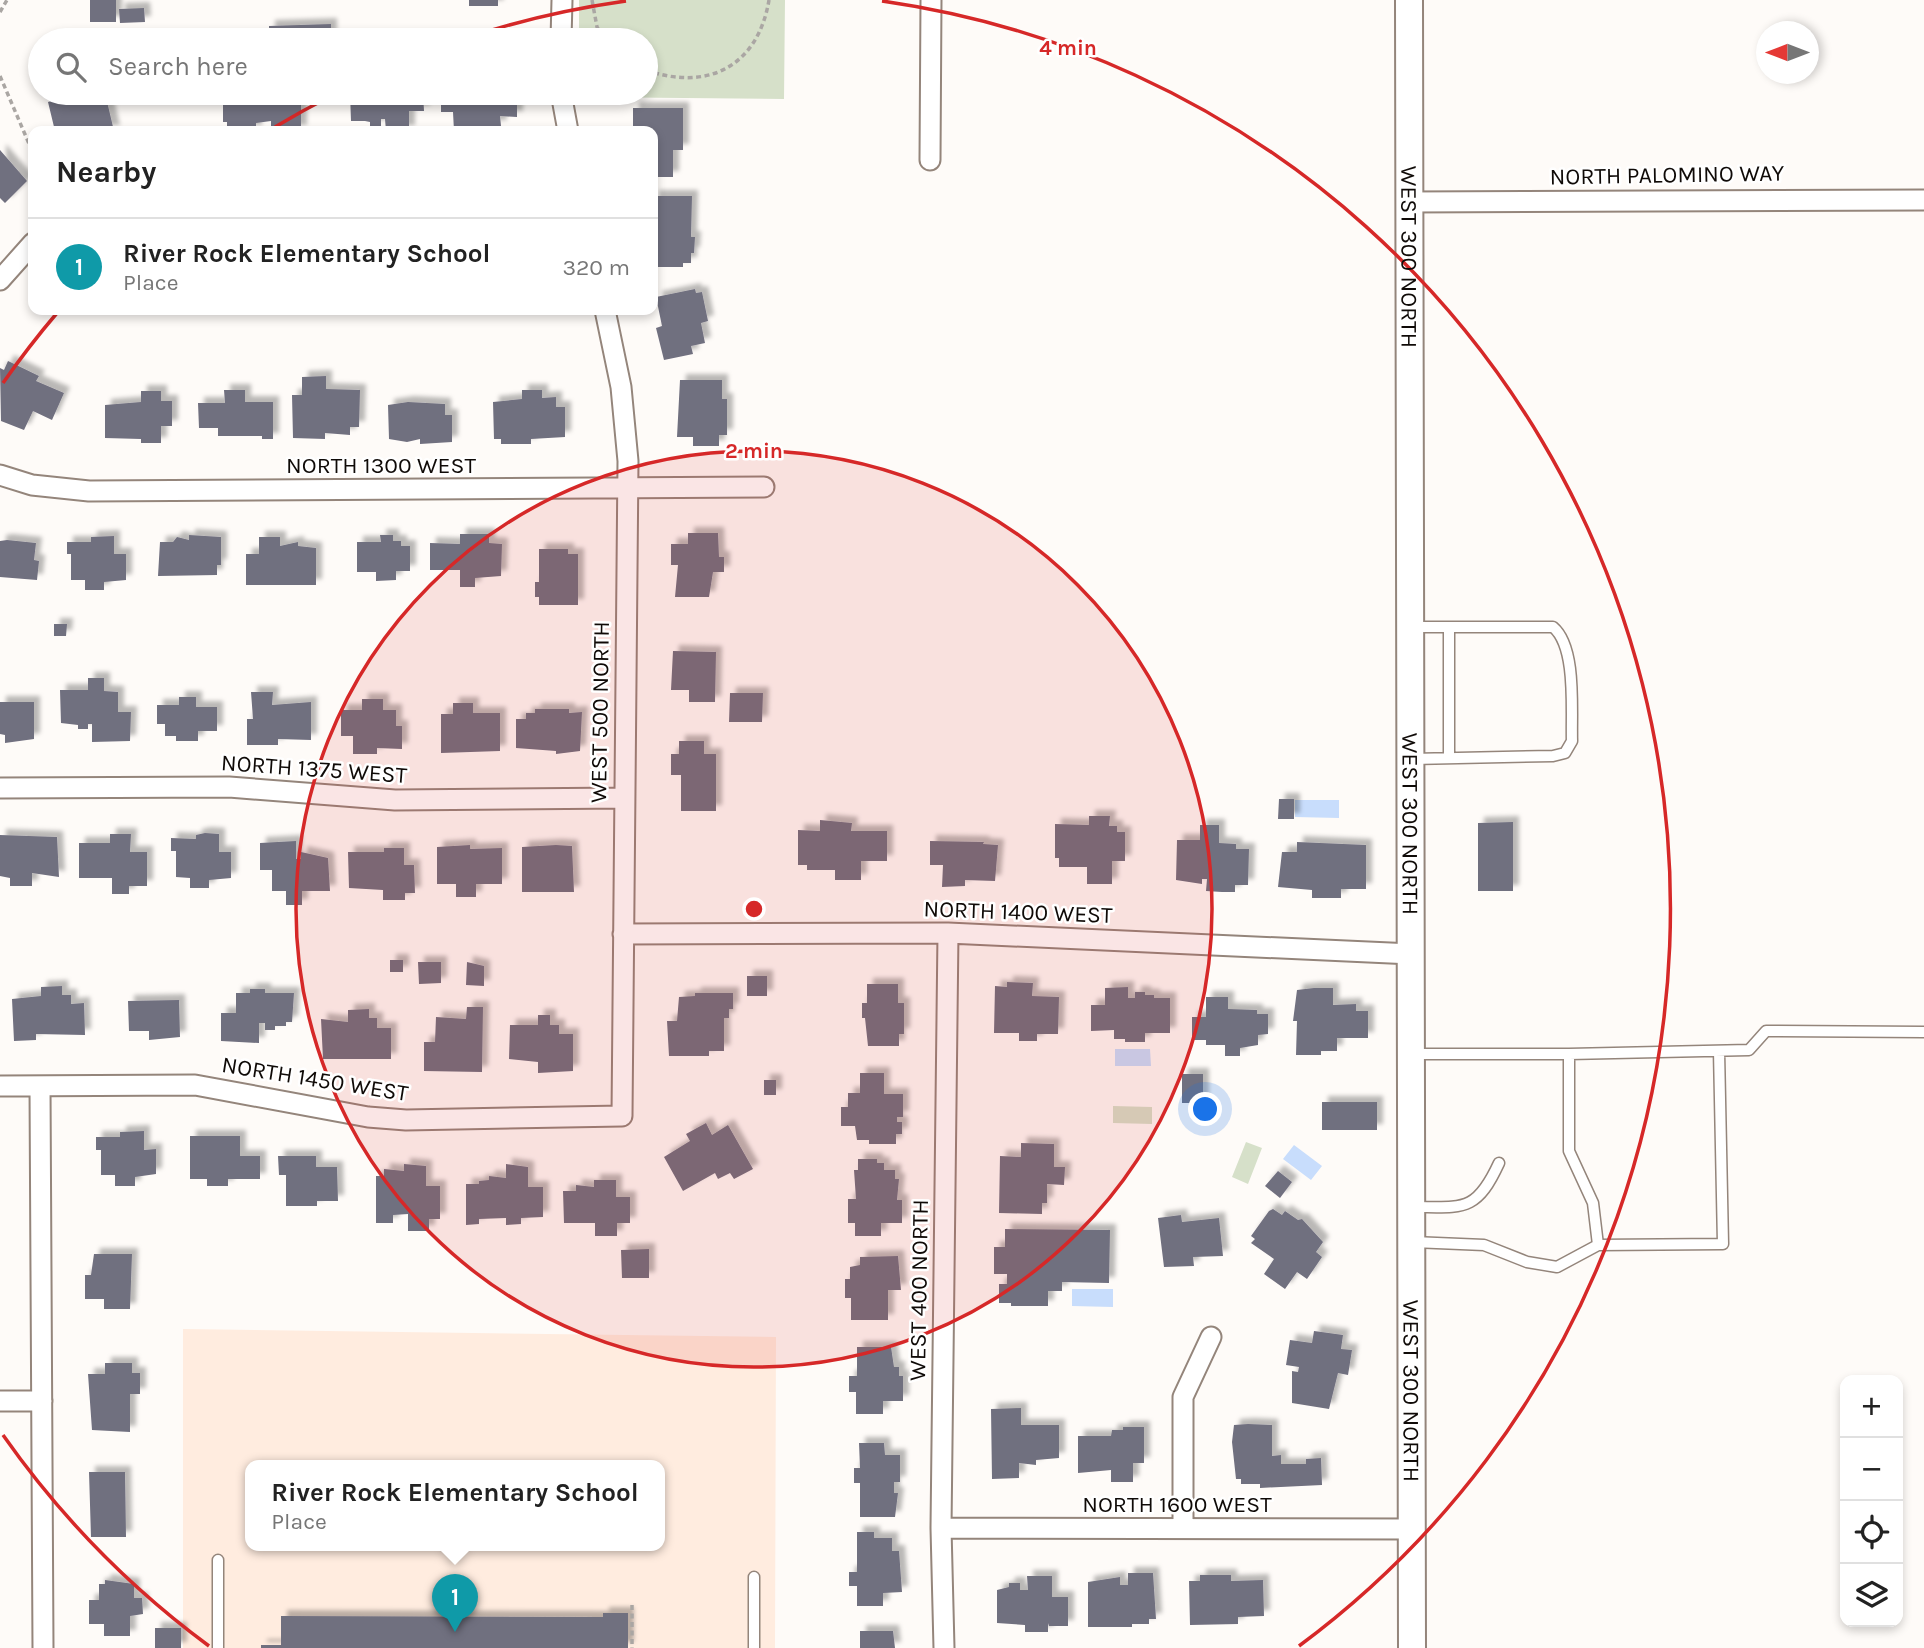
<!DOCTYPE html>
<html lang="en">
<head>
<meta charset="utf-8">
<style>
  body { margin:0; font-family:Karla,sans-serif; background:#f6f6f6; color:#222 }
  .controls { position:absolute; right:21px; bottom:21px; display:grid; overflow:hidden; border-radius:14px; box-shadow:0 4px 10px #0003 }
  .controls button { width:63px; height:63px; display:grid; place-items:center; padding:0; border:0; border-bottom:2px solid #e0e0e0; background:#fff; color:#222; font:35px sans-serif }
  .compass { position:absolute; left:1756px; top:21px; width:63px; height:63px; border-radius:50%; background:#fff; box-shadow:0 4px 10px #0003; rotate:270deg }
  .you { position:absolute; left:1206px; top:1110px; width:24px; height:24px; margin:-18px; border:5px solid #fff; border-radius:50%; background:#1a73e8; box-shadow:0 0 0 10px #1a73e833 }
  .badge { display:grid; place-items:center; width:46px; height:46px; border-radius:50%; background:#d93025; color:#fff; font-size:23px; font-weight:700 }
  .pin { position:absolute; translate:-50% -58px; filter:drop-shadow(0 2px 4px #0008) }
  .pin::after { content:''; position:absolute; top:37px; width:24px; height:21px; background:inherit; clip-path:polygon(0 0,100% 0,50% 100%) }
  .popup { position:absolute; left:245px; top:1460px; width:420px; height:91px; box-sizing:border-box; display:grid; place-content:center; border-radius:14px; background:#fff; filter:drop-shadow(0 2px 5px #0005); font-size:23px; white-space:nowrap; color:#767676 }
  .popup b { font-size:26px; color:#222 }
  .popup::after { content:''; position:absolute; left:50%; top:100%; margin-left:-14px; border:14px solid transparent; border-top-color:#fff }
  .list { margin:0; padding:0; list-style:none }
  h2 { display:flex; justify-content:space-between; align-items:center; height:91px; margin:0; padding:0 28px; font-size:30px }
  h2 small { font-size:23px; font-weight:400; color:#767676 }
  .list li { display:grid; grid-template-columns:46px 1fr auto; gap:21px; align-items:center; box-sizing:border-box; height:98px; padding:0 28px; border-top:2px solid #e0e0e0 }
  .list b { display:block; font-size:26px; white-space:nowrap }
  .list p { margin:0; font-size:23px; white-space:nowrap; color:#767676 }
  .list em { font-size:23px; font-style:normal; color:#767676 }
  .icon { flex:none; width:38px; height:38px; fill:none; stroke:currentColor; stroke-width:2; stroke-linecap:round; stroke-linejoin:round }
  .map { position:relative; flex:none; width:1924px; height:1648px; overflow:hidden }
  .search { position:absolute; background:#fff; box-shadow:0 4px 10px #0003; left:28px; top:28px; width:630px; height:77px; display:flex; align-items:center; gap:18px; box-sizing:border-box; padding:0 24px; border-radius:38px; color:#767676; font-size:26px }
  .panel { position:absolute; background:#fff; box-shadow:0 4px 10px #0003; left:28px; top:126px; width:630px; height:189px; border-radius:14px }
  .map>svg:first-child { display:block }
  .built { fill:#ffecdf; fill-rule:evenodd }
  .green { fill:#d6e0c9 }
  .water { fill:#c8ddfc }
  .building { fill:#706f7f; filter:url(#shadow) }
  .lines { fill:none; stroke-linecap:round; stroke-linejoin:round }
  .lane-casing { stroke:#94857b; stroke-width:13 }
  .street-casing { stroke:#94857b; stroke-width:23 }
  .secondary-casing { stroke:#94857b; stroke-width:30 }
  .path { stroke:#aaa6a3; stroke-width:3.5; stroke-dasharray:5 3.5; stroke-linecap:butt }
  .lane { stroke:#fff; stroke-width:10 }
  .street { stroke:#fff; stroke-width:19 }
  .secondary { stroke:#fff; stroke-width:26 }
  .ring { fill:none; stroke:#d62828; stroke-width:3.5 }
  .labels { text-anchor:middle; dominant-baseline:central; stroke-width:5; stroke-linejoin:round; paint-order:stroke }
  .street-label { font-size:23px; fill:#0f0a07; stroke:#fff }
  .centre { fill:#d62828; stroke:#fff; stroke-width:3.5 }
  .ring-label { font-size:21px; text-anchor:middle; font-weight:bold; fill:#d62828; stroke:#fff; stroke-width:5; stroke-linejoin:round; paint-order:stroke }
</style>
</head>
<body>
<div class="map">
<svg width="1924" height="1648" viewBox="0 0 1924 1648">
  <defs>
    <filter id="shadow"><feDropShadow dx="6" dy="-6" stdDeviation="2" flood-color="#0004"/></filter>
  </defs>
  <rect width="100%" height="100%" fill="#fefbf8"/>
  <path class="built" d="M183,1329L776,1337L775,1648H183ZM250,1466H660V1546H250Z"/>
  <path class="green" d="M579,0H785L784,99L579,97V93H646V40H579Z
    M1113,1106L1152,1107V1124L1113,1123Z
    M1246,1142L1262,1148L1248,1184L1232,1177Z"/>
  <path class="water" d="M262,35V40H222V36Z
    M1295,800H1339V818L1295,817Z
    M1115,1049H1150L1151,1066H1115Z
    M1294,1145L1322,1166L1311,1180L1283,1159Z
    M1072,1289H1113V1307L1072,1306Z"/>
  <path class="building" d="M90,0H116V22H90Z
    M469,0H498V6H469Z
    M144,8L145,22L120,23L119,9Z
    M331,24V40H269V26Z
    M58,93H105L114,131H55L48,102L59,99Z
    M223,93H308V99H301V131L277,130V127H271V121L256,123V131L227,130V122H223Z
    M350,93H423L424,111H409V131H386L385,119H381V126H370V122L365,121H351Z
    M441,93H517V117L500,116L501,126H480V131H454L453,112H441Z
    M633,108H683V150H673V177H653V131H633Z
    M0,150L27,181L5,203L0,198Z
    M653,196H692L691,237H695L694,253H691V263H683V267H657V256H653Z
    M695,289L696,293L702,292L708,321L701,323L705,343L691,346L693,354L664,360L656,328L662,326L656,297Z
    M506,310H533V314H506Z
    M8,361L39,376L36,381L64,393L52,420L33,411L24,430L1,421L0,368L4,370Z
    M326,376V389L360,390L359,427H350V435L325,433V439L293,438L292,395H302V377Z
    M680,380H722V399H727V435H719V446H693V437H677Z
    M224,390H245V402H273V439H262V436H218V428H199L198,403H225Z
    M522,390H542V398L556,397V407H565V437L531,439V444H501V439H494L493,402L522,399Z
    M141,391H161V401H172V426H161V443H141V439L105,438V405L141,402Z
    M408,402L445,404V415H452V442L420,444V439L407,442L389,439L388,405Z
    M688,533H718L719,557H724V572H713L709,597H675L678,565H671V544H688Z
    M460,534H489V543L502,544L501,576L475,578V587H460V570H430V543L460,544Z
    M189,535L221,537V565H217V575L158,576L160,542H173L177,537L189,540Z
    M380,535H393V541H401V546H410V571H396V580L376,581V572H357V542H381Z
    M114,536V554H126V580L104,582V590H85V580H71V554H67V542H91V537Z
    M259,537H280V546L298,542V546L316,548V585H246V554H259Z
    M7,540L36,543L34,560L39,561L37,580L0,577V541Z
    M539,549H568V554H578V605H539V597H535V582H539Z
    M54,624H67L66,636H54Z
    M673,651L716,652L715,702H689V690H671Z
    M88,678H104V691L118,692V712H131L130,741L92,742V724H88V729H78V725L61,723L60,690H88Z
    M251,692H273L272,705L311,702V740L278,739V745H247V719H253Z
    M730,693H763L762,722H729Z
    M179,697H196V707H217V731H198V741H176V736H165V724H157V705H179Z
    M362,699H383V710H396V726H402V749L377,748V754H353V736H341V710H362Z
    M0,702H34V739L5,743V735L0,734Z
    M453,703H473V713H500V751L441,753V714H453Z
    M535,709H569V713L582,712L580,751L556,754V751L516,748V719H526V713H535Z
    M679,741H704V754H716V811H681V775H671V754H679Z
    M1279,799H1294V819H1278Z
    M1089,816H1110L1109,826H1117V832H1125V861H1112V884H1087V867H1059V858H1055V824L1089,825Z
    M820,820L852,823L851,831H887V861H861V880H835V870H807V865H798V830L820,831Z
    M1513,822V891H1478V823Z
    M1200,825H1219V843L1236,844V849H1249L1248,885H1235V892H1222L1206,891L1207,879H1202V884L1176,880L1177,840H1200Z
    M205,833L219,834V852H231V878L209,880V888H190V878L176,877V851H171V838L196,839V835Z
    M110,834H131L130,852H147V886H129V894H112V878H79V843H110Z
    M0,835L57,837L59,877L32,873V886H10V878L0,876Z
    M296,841V859H301V852L328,858L330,891H302V905H286V891H272V870H260V843Z
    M930,841L984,842L983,844L998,845L995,881L965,880V886L942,887L943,865H930Z
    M1297,842L1366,845V889H1341V898H1312V890L1278,887L1282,852H1297Z
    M470,845V849L502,848V884H476V897H456V884H437V847Z
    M556,845L572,846L574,892H522V847Z
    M384,848H404V865H414L415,893H405V900H383V890L349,888L348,852H384Z
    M390,960H403V972H390Z
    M418,962H441V983L419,984Z
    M467,962L484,966V986L466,985Z
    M747,976H767V996H747Z
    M1007,982L1033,983L1032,996L1059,997L1058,1034H1037V1041H1019V1033H994L995,986L1007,987Z
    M867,984H898V1003H904V1034H899V1046H868L865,1018H862V1003H867Z
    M62,986V995H71V1004L84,1003L85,1035L36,1034V1040L14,1041L12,999L41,996V987Z
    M1128,987V998H1135V992H1145V995H1154V998H1170V1033H1145V1042H1125V1039H1114V1030L1091,1031V1005H1105V988Z
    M1314,988H1333V1005L1356,1004V1011H1368V1038H1337V1051H1321V1055H1296L1297,1021H1293L1297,990Z
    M250,989H265V993H294L292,1022H286V1026H275V1030H265V1023H259V1043L221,1041V1013H236V993H250Z
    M695,993H733V1009H729V1018H724V1051H709V1056H669L667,1021H677L679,997L695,996Z
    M1206,997H1228V1009L1257,1010V1014H1268V1034L1258,1035V1045L1240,1048V1056H1225V1045H1206V1040H1192V1017H1206Z
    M179,1000L180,1037L149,1040V1031H129L128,1001Z
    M467,1007H483L482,1072L424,1071V1042H435L436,1017L466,1019Z
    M369,1009V1018H377V1028H391V1059H323L321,1019L348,1022V1010Z
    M538,1015H550V1025H559V1034H573V1071L538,1073V1062L509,1059L510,1025H538Z
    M860,1073H884V1094H903V1117H897V1122H902V1134H896V1144H869V1140H857L855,1126H841V1107H848V1093H860Z
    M1182,1074H1203V1103H1182Z
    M764,1080H776V1095H764Z
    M1322,1102H1377V1130H1322Z
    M706,1123L712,1135L728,1125L753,1169L734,1179L730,1173L718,1179L715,1173L683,1191L664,1157L690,1141L686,1134Z
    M144,1131V1150L156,1149V1174L135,1177V1186H115V1175H101V1150H96V1137H120V1132Z
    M190,1136H240V1156H260V1179H228V1186H207V1179H190Z
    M1021,1143L1054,1144V1167H1065L1064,1185L1047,1184V1203H1042V1214L999,1213L1000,1156L1021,1157Z
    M278,1156H316V1167H337L338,1201H317V1206H286V1175H279Z
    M858,1159H877V1163H884V1170H895V1179H899L897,1200H902V1223H881V1236H855V1223H848V1199H856L854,1170H858Z
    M404,1164L426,1166V1186H440V1219H429V1231H408V1214L393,1215V1223H376V1176H384V1169L404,1171Z
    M506,1164L528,1167V1187H543V1217L521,1218V1224L506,1225V1218L479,1219V1224L466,1225V1184H479V1181L489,1180V1176L506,1178Z
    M1278,1171L1292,1182L1280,1198L1265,1186Z
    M594,1180H616V1197H630V1223H617V1236H595V1223H564L563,1191H576V1185L594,1187Z
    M1273,1209L1282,1215L1285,1211L1298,1220L1302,1219L1323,1242L1316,1252L1322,1257L1307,1279L1297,1272L1285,1289L1264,1274L1274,1259L1251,1243L1255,1239L1251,1236L1269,1211Z
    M1181,1215L1182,1222L1219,1218L1223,1256L1193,1257L1194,1266L1164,1267L1158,1218Z
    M1005,1229L1110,1230L1109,1283L1062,1282V1291H1048V1306H1011V1303H999V1284H1007V1274H994V1247H1005Z
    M649,1249V1278H622L621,1250Z
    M94,1254H132L130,1309H104V1299H85V1275H91Z
    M898,1256L901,1290H888V1320H851V1298H845V1279H850V1267L860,1265V1257Z
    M1314,1331L1343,1335L1341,1349L1352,1350L1348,1375L1338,1373L1329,1409L1292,1403V1371L1298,1372L1299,1367L1286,1365L1290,1340L1312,1343Z
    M857,1347H891L894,1367H899V1376H903V1401H883V1414H856V1392H849V1376H857Z
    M105,1363H132V1373H140V1394H130V1432L92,1430L88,1374H105Z
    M1021,1408V1425H1059V1458L1036,1460V1465L1019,1463V1478L992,1479L991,1409Z
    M1248,1424L1272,1425V1456L1281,1455V1464H1306V1459L1321,1458L1322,1485L1260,1488V1484H1241V1479H1236L1232,1442L1234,1425Z
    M1123,1427H1144V1463H1133V1482H1111V1470L1078,1473V1436H1111L1112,1430H1123Z
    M859,1443H884L885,1455H900V1482H894V1493H898L895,1517H860V1483H854V1468H860Z
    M89,1472H125L126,1537H91Z
    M857,1532H874V1538H892V1551H899L902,1592L883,1593V1606H857V1586H849V1572H857Z
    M1128,1573H1153L1156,1619H1149V1624H1132V1627H1088V1582L1120,1577V1585H1128Z
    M1200,1575H1231V1581L1263,1580L1264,1616L1238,1617V1624L1190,1625L1189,1581H1200Z
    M1027,1576H1052V1597H1068V1626H1049L1048,1623V1632H1025V1625L997,1623V1590L1009,1587V1583H1020V1590H1028Z
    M105,1580L134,1584V1598H142L143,1614L130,1616V1636H104V1624H89V1600H99V1584H105Z
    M603,1613H628V1648H261V1645H281V1616L603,1617Z
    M155,1628H181V1648H155Z
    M860,1631H893L895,1648H860Z"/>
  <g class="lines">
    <defs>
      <path id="lane" d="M1411,627H1553C1577,647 1571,711 1572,741L1565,753L1553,756L1412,759
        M1449,627V758
        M1412,1054H1569V1151L1593,1203L1598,1245L1557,1267L1527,1262L1484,1245L1413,1242
        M1569,1054L1749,1050L1766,1031L1924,1032
        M1413,1207C1463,1207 1476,1213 1499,1163
        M1598,1245L1723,1244L1719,1051
        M218,1560V1648
        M754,1577V1648"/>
      <path id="street" d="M561,40L562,0
        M561,93L568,131
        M930,160L931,0
        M1410,202L1924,200
        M0,280L33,243
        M0,475L32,485L89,491L764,487
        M0,788L229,787L395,800L624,798
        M623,934L948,933L1412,954
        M0,1086L195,1085L368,1117L406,1120L622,1116L628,461L621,387L605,310
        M40,1086L43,1648
        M0,1401H42
        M941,1528L1412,1529
        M1183,1528V1397L1211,1337
        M944,1648L941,1528L948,933"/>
      <g id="secondary">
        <path id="s1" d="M1409,0L1412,1648"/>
      </g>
    </defs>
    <use href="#lane" class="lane-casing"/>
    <use href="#street" class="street-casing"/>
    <use href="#secondary" class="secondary-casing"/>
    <path class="path" d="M592,0L597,27L605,40
      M0,12L7,0
      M646,70C708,92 758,66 769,0
      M0,76L33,153
      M632,1605V1648"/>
    <use href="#lane" class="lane"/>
    <use href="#street" class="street"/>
    <use href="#secondary" class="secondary"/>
  </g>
  <circle cx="754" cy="909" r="458" fill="#d62828" fill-opacity=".12"/>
  <g class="ring">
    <circle cx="754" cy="909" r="458"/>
    <path d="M209 1646A917 917 0 0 1 3 1435M3 383A917 917 0 0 1 57 313M275 127A917 917 0 0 1 331 96M463 39A917 917 0 0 1 626 1M882 1A917 917 0 0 1 1299 1646"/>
  </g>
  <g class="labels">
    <g class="street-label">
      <text transform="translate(1667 175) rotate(-1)">NORTH PALOMINO WAY</text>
      <text stroke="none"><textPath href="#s1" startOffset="257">WEST 300 NORTH</textPath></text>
      <text x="381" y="465">NORTH 1300 WEST</text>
      <text transform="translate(600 712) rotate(-89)">WEST 500 NORTH</text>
      <text transform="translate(314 769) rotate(4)">NORTH 1375 WEST</text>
      <text stroke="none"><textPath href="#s1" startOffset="824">WEST 300 NORTH</textPath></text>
      <text transform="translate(1018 912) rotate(2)">NORTH 1400 WEST</text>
      <text transform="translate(315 1079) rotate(9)">NORTH 1450 WEST</text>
      <text transform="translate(919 1290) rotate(-89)">WEST 400 NORTH</text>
      <text stroke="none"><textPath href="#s1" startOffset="1391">WEST 300 NORTH</textPath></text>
      <text x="1177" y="1504">NORTH 1600 WEST</text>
    </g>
  </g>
  <circle cx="754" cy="909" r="10" class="centre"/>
  <g class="ring-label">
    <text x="1068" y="55">4 min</text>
    <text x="754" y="458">2 min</text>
  </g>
</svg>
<div class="controls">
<button>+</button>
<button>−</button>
<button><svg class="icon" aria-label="locate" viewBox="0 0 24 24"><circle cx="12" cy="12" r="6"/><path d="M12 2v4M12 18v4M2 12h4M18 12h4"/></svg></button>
<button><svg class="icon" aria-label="layers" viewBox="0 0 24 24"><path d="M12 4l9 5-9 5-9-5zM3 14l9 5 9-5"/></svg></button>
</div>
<svg class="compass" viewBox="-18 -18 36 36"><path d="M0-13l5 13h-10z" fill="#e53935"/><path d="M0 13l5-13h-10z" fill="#767676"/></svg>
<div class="you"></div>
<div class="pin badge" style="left:455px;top:1632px;background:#0f9aa8">1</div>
<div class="popup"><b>River Rock Elementary School</b>Place</div>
<div class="search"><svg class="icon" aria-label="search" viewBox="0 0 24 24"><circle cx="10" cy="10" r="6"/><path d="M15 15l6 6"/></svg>Search here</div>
<section class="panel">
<h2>Nearby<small></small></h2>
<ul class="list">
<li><span class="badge" style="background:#0f9aa8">1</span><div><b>River Rock Elementary School</b><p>Place</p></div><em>320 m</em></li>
</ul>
</section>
</div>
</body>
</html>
